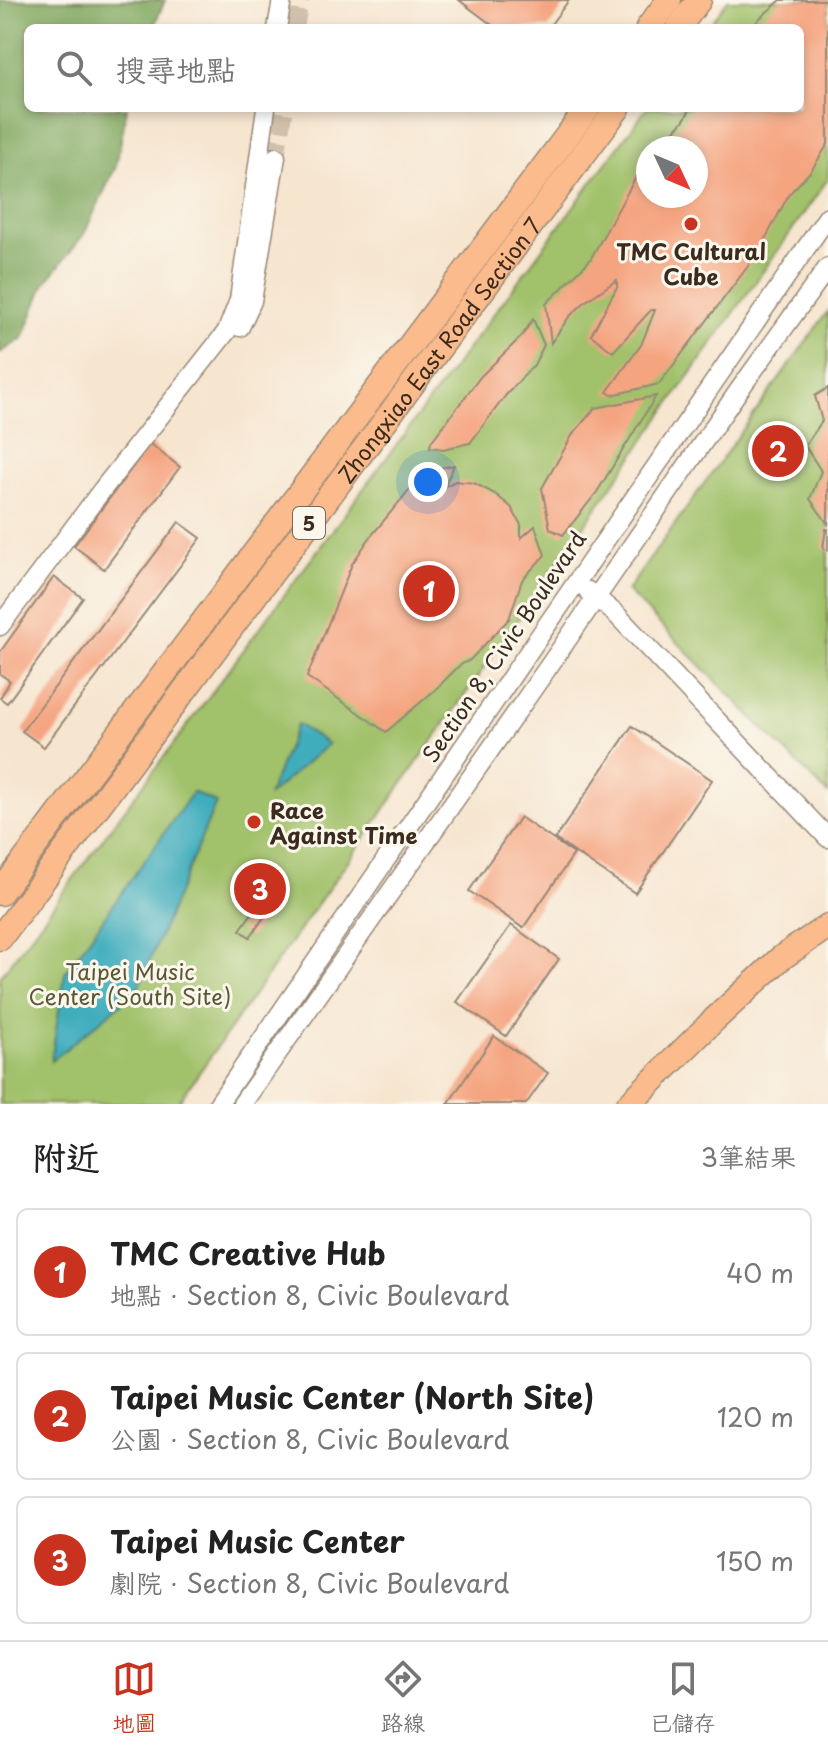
<!DOCTYPE html>
<html lang="zh-TW">
<head>
<meta charset="utf-8">
<style>
  body { margin:0; font-family:"Playpen Sans","LXGW WenKai TC",sans-serif; background:#f2f2f2; color:#222 }
  .compass { position:absolute; left:636px; top:136px; width:72px; height:72px; border-radius:50%; background:#fff; box-shadow:0 4px 12px #0003; rotate:134deg }
  .you { position:absolute; left:428px; top:482px; width:28px; height:28px; margin:-20px; border:6px solid #fff; border-radius:50%; background:#1a73e8; box-shadow:0 0 0 12px #1a73e833 }
  .badge { display:grid; place-items:center; width:52px; height:52px; border-radius:50%; background:#c8321e; color:#fff; font-size:26px; font-weight:700 }
  .pin { position:absolute; translate:-50% -50%; border:4px solid #fff; box-shadow:0 2px 8px #0006 }
  .list { margin:0; padding:0; list-style:none }
  h2 { display:flex; justify-content:space-between; align-items:center; height:104px; margin:0; padding:0 32px; font-size:34px }
  h2 small { font-size:26px; font-weight:400; color:#767676 }
  .list li { display:grid; grid-template-columns:52px 1fr auto; gap:24px; align-items:center; box-sizing:border-box; height:128px; margin:0 16px 16px; padding:0 16px; border:2px solid #e0e0e0; border-radius:12px }
  .list b { display:block; font-size:30px; white-space:nowrap }
  .list p { margin:0; font-size:26px; white-space:nowrap; color:#767676 }
  .list em { font-size:26px; font-style:normal; color:#767676 }
  .icon { flex:none; width:44px; height:44px; fill:none; stroke:currentColor; stroke-width:2; stroke-linecap:round; stroke-linejoin:round }
  .map { position:relative; flex:none; width:828px; height:1104px; overflow:hidden }
  .search { position:absolute; background:#fff; box-shadow:0 4px 12px #0003; left:24px; right:24px; top:24px; height:88px; display:flex; align-items:center; gap:20px; box-sizing:border-box; padding:0 28px; border-radius:12px; color:#767676; font-size:30px }
  .sheet { height:536px; background:#fff }
  nav { display:flex; justify-content:space-around; align-items:center; box-sizing:border-box; height:112px; border-top:2px solid #e0e0e0; background:#fff; font-size:22px; color:#767676 }
  nav a { display:grid; justify-items:center; gap:4px }
  nav .on { color:#c8321e }
  .map>svg:first-child { display:block }
  .green { fill:#a1c16a; stroke:#6e7644; stroke-width:2; fill-rule:evenodd }
  .forest { fill:#80a75e; stroke:#5e683e; stroke-width:2 }
  .water { fill:#40adbd; stroke:#3e6c6e; stroke-width:2 }
  .building { fill:#f5a480 }
  .lines { fill:none; stroke-linecap:round; stroke-linejoin:round }
  .minor-tunnel { stroke:#d1c0ac; stroke-width:18; stroke-dasharray:18 9; stroke-linecap:butt }
  .minor-casing { stroke:#988876; stroke-width:21 }
  .major-casing { stroke:#988876; stroke-width:27 }
  .minor { stroke:#fff; stroke-width:18 }
  .major { stroke:#fbbb8c; stroke-width:24 }
  .poi-dot { fill:#c8321e; stroke:#fbf7ec; stroke-width:3 }
  .labels { text-anchor:middle; dominant-baseline:central; stroke-width:6; stroke-linejoin:round; paint-order:stroke }
  .shield { fill:#fbf7ec; stroke:#75685c; stroke-width:2 }
  .shield-label { font-size:20px; font-weight:bold; fill:#3b2a1e }
  .poi-label { font-size:22px; font-weight:bold; fill:#3b2a1e; stroke:#fbf7ec }
  .street-label { font-size:22px; fill:#3b2a1e; stroke:#fbf7ec }
  .park-label { font-size:22px; fill:#5a5735; stroke:#fbf7ec }
</style>
</head>
<body>
<div class="map">
<svg width="828" height="1104" viewBox="0 0 828 1104">
  <rect width="100%" height="100%" fill="#fbf7ec"/>
  <filter id="ink" filterUnits="userSpaceOnUse"><feTurbulence type="fractalNoise" baseFrequency=".0125" numOctaves="2"/><feDisplacementMap in="SourceGraphic" scale="16" xChannelSelector="R" yChannelSelector="G"/><feConvolveMatrix kernelMatrix="1 2 1 2 8 2 1 2 1" color-interpolation-filters="sRGB"/></filter>
  <filter id="wash" filterUnits="userSpaceOnUse"><feTurbulence type="fractalNoise" baseFrequency=".006" numOctaves="4" result="noise"/><feDisplacementMap in="SourceGraphic" scale="32" xChannelSelector="R" yChannelSelector="G"/><feGaussianBlur stdDeviation="1.8" result="paint"/><feColorMatrix in="noise" values="0 0 0 0 0 0 0 0 0 0 0 0 0 0 0 0 0 1.4 0 .05"/><feComposite in="paint" operator="in"/></filter>
  <g filter="url(#wash)">
    <rect width="100%" height="100%" fill="#f6e5cf"/>
    <path class="green" d="M728,0H828V179L177,1104H0V977L647,108H800V28H707ZM648,148H696V196H648Z
      M828,311V794L627,591Z"/>
    <path class="forest" d="M0,0H165L153,28H28V108H127L116,166L84,234L44,285L23,338L0,353Z"/>
    <path class="water" d="M297,724L328,744L268,796Z
      M193,792L216,803L137,991L51,1061L65,973Z"/>
    <g id="blocks">
      <path class="building" d="M459,0H569L548,28H496Z
        M781,0H828V144L811,171L789,194L758,253L659,384L612,395L607,392L641,345L655,310H651L613,352L591,335L617,287V280L586,301L569,317L551,343L546,304L590,260L636,177L648,162V196H696V148H660L684,120L691,108H800V28H752L760,18Z
        M533,319L544,345L534,365L506,395L470,443L443,449L430,447L431,442L481,376L522,336Z
        M828,388V524L810,499L821,471L805,446L822,421L815,396Z
        M656,396L597,492L563,535L550,529L542,488L573,434L595,408Z
        M150,444L180,467L104,569L74,546Z
        M454,465L444,487L455,481L474,483L495,494L511,507L521,525V538L535,526L545,555L522,580L509,619L470,660L460,665L435,690L386,732L307,677L352,564L371,536L410,489L419,472Z
        M179,522L201,538L44,747L22,731Z
        M826,529H828V551L823,548Z
        M54,577L83,598L7,703L0,698L10,681L0,674V652Z
        M632,726L712,780L635,893L555,839Z
        M520,817L574,854L523,928L469,891Z
        M257,906L267,913L250,937L240,930Z
        M511,925L559,959L506,1036L457,1002Z
        M494,1036L548,1073L526,1104H448Z"/>
    </g>
  </g>
  <g filter="url(#ink)">
    <use href="#blocks" fill-opacity="0" stroke="#988876" stroke-width="2"/>
    <g class="lines">
      <path class="minor-tunnel" d="M295,28L300,0
        M276,157L284,108"/>
      <defs>
        <path id="minor" d="M277,28L282,0
          M240,327L252,301L276,157
          M588,591L616,614L828,838
          M0,626L102,490L227,331L239,300L266,108
          M218,1104L828,216
          M242,1104L558,653L737,393L828,267"/>
        <g id="major">
          <path d="M648,28L669,0"/>
          <path d="M678,28L699,0"/>
          <path d="M0,893L588,108"/>
          <path id="s1" d="M0,938L618,108"/>
          <path d="M629,1104L715,1019L781,958L828,926"/>
        </g>
      </defs>
      <use href="#minor" class="minor-casing"/>
      <use href="#major" class="major-casing"/>
      <use href="#minor" class="minor"/>
      <use href="#major" class="major"/>
    </g>
  </g>
  <g class="poi-dot">
    <circle cx="691" cy="224" r="8"/>
    <circle cx="254" cy="822" r="8"/>
  </g>
  <g class="labels">
    <rect class="shield" x="293" y="507" width="32" height="32" rx="6"/>
    <g class="shield-label">
      <text x="309" y="523">5</text>
    </g>
    <g class="poi-label">
      <text x="691" y="250">TMC Cultural<tspan x="691" dy="25">Cube</tspan></text>
      <text x="270" y="809" text-anchor="start">Race<tspan x="270" dy="25">Against Time</tspan></text>
    </g>
    <g class="street-label">
      <text stroke="none"><textPath href="#s1" startOffset="734">Zhongxiao East Road Section 7</textPath></text>
      <text transform="translate(503 646) rotate(-56)">Section 8, Civic Boulevard</text>
    </g>
    <g class="park-label">
      <text x="130" y="970">Taipei Music<tspan x="130" dy="25">Center (South Site)</tspan></text>
    </g>
  </g>
</svg>
<svg class="compass" viewBox="-18 -18 36 36"><path d="M0-13l5 13h-10z" fill="#e53935"/><path d="M0 13l5-13h-10z" fill="#767676"/></svg>
<div class="you"></div>
<div class="pin badge" style="left:429px;top:591px">1</div>
<div class="pin badge" style="left:778px;top:451px">2</div>
<div class="pin badge" style="left:260px;top:889px">3</div>
<div class="search"><svg class="icon" aria-label="search" viewBox="0 0 24 24"><circle cx="10" cy="10" r="6"/><path d="M15 15l6 6"/></svg>搜尋地點</div>
</div>
<section class="sheet">
<h2>附近<small>3筆結果</small></h2>
<ul class="list">
<li><span class="badge">1</span><div><b>TMC Creative Hub</b><p>地點 · Section 8, Civic Boulevard</p></div><em>40 m</em></li>
<li><span class="badge">2</span><div><b>Taipei Music Center (North Site)</b><p>公園 · Section 8, Civic Boulevard</p></div><em>120 m</em></li>
<li><span class="badge">3</span><div><b>Taipei Music Center</b><p>劇院 · Section 8, Civic Boulevard</p></div><em>150 m</em></li>
</ul>
</section>
<nav>
<a class="on"><svg class="icon" aria-label="map" viewBox="0 0 24 24"><path d="M3 6l6-2 6 2 6-2v14l-6 2-6-2-6 2zM9 4v14M15 6v14"/></svg>地圖</a>
<a><svg class="icon" aria-label="directions" viewBox="0 0 24 24"><path d="M12 3l9 9-9 9-9-9zM9 14v-3h6M13 9l2 2-2 2"/></svg>路線</a>
<a><svg class="icon" aria-label="saved" viewBox="0 0 24 24"><path d="M7 4h10v16l-5-4-5 4z"/></svg>已儲存</a>
</nav>
</body>
</html>
